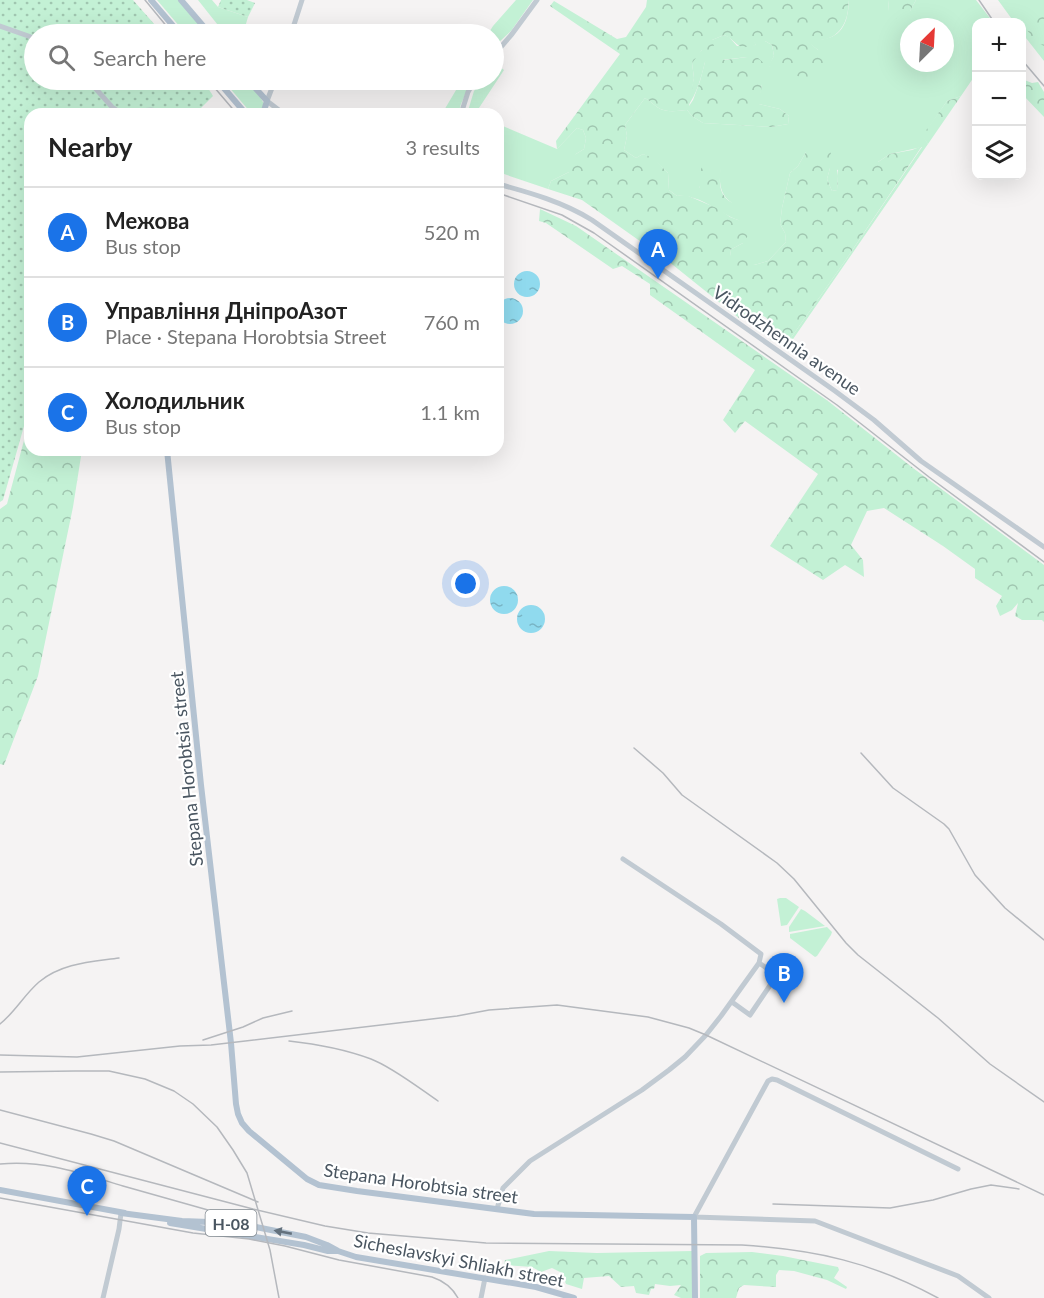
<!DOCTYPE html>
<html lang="en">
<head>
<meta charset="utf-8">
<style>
  body { margin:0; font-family:Lato,sans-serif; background:#f6f6f6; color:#222 }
  .controls { position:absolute; right:18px; top:18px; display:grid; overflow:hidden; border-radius:12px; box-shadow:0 6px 24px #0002 }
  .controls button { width:54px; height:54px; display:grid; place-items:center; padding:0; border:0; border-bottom:2px solid #e0e0e0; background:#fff; color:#222; font:30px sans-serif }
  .compass { position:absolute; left:900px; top:18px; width:54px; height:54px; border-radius:50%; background:#fff; box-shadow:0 6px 24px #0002; rotate:24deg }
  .you { position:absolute; left:466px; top:584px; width:21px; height:21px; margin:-15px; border:4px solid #fff; border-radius:50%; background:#1a73e8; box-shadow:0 0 0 9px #1a73e833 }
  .badge { display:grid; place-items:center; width:39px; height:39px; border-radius:50%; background:#1a73e8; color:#fff; font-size:20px; font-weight:700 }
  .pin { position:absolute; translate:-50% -50px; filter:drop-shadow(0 2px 3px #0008) }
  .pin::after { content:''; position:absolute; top:32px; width:21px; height:18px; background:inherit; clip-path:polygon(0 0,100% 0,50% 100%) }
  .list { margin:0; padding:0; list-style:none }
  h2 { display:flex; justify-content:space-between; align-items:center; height:78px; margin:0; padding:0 24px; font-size:26px }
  h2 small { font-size:20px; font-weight:400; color:#767676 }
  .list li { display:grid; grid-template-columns:39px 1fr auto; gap:18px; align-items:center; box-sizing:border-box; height:90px; padding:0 24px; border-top:2px solid #e0e0e0 }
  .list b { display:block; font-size:22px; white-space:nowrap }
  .list p { margin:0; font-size:20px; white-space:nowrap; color:#767676 }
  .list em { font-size:20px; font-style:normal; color:#767676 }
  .icon { flex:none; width:33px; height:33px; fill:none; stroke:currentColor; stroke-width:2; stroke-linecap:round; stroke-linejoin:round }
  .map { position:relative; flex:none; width:1044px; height:1298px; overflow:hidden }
  .search { position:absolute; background:#fff; box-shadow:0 6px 24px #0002; left:24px; top:24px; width:480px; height:66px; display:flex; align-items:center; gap:15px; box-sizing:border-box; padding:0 21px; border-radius:33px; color:#767676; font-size:22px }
  .panel { position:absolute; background:#fff; box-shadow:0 6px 24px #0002; left:24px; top:108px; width:480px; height:348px; border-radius:18px }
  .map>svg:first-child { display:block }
  .green { fill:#c3f1d5; fill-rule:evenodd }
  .forest { fill:url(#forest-crowns) }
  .garden { fill:url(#garden-dots) }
  .water { fill:url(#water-ripples) }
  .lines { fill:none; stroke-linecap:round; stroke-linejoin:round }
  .minor { stroke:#c1cad2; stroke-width:5 }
  .major { stroke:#b3c2d1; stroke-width:6 }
  .tram { stroke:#b5b8bd; stroke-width:1.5 }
  .rail { stroke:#b5b8bd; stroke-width:1.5 }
  .oneway { fill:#64717d }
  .labels { text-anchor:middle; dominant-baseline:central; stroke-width:4.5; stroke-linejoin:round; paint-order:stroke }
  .shield { fill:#fff; stroke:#808990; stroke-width:1.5 }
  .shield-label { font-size:16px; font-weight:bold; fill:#4a5661 }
  .street-label { font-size:18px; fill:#4a5661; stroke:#fff }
</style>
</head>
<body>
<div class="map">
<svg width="1044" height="1298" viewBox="0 0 1044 1298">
  <defs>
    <pattern id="forest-crowns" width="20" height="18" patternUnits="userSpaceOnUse" patternTransform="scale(1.5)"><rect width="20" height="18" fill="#c3f1d5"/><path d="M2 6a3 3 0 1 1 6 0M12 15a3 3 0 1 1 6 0" fill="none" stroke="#a0c6b0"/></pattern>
    <pattern id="garden-dots" width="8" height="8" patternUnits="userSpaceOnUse" patternTransform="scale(1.5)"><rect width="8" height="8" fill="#c3f1d5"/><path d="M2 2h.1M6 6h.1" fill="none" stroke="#a0c6b0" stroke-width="1.8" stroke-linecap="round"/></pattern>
    <pattern id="water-ripples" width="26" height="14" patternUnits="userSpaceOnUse" patternTransform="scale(1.5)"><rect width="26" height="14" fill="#90daee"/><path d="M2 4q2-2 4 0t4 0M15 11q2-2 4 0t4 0" fill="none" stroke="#78b4c4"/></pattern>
  </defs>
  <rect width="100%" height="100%" fill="#f5f3f3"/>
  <path class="green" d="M157,0H179L207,34H186Z
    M198,0H212L218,7L248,17L243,34H225Z
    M516,0H533L511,31L498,43L494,44V34H488L493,26Z
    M848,0H888L889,11H910L916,0H976L993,22H976V74L961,96L947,101L923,136L928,144L791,342H788L845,261L922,147L890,154L878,162H863L837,170L838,176L837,190L832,191L827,179L830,168L806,152L798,166L790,173L782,208L780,224L785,233L786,242L768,261L754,265L731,256L730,250L743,243L738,220C719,213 698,193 677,196L669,190L668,173L653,159L643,154L636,158L624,150L627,136L625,125L645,98C650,101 653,104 657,107C665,113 677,111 687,110L692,116L703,123L771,127L788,124L789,116L780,109L759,104V97L762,85L747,57L705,62C701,78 697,94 687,107L694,78L692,63L695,57L712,40L724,35L729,37L737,46L756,45L753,41H765L772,45L774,56L769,66L820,80L818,50L805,40C824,40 839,40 846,20C848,12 849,8 848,0ZM909,27H945V63H909ZM721,164C719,178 718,194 732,203L699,187Z
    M998,0H1044V61L1022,33V22H1014Z
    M495,63L504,70L475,114H467L474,91L482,80H494V64Z
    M223,80H245C249,84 264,100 264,105C263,109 259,112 257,114L251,113Z
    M462,80H472L461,104L458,114H447L443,112Z
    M498,124L557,149L577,128L583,130L586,138L584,149L576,154L569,172L551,181L548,189L498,172Z
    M780,898H786L799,907L787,925L781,926L777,899Z
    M801,909L805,911L825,926L789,932V927Z
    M827,927L832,932L831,935L817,956L815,957L790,938V934Z"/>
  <path class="forest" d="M647,0H848C850,18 841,38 821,40C816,41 811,40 806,40L818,50L825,60L820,71V81L788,74L768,66L774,56L772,45L765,41H754L756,45C734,51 740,42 724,35L712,40L714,46L713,51L702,50L692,63L694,78L689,106L693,100L700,81L705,62L711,57L725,60L747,57L758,58L765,64L759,104L780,109L789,116L788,124L771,127L703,123L692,116L687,110C677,111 665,113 657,107C653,104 650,101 645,98L625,125L627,136L624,150L636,158L643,154L653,158L668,173L669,190L677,196L686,195L719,209L730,217L738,220L749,234L743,243L730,250L731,256L744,251L750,256L754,265L768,261L786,242L785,233L780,224L782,208L790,173L798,166L806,152L824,145L831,149L830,168L827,179L832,191L837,190C838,178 837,169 840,158L863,162H878L890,154L912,150L922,146L845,261L788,342L770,340C772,327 771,314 754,314C750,315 744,317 739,318L668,261L582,200L548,189L551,181L569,172L566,164L576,154L584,149L586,138L583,130L577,128L557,149L556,141L620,54L550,6L554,1L617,39L626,37L646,7Z
    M888,0H916L910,11L898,20L889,11Z
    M1032,0H1044V46L1036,42L1021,22L1029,15L1035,12Z
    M1022,79L1032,83L1038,82L1044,92V117L1022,94Z
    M961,96L928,144L922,136L947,101Z
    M722,163C719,180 717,194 732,203C722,205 703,197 699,186C696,180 699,173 702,167Z
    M540,209L576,226L828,401L913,468L1044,565V622L1042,620H1022L1015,616L1018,603L1012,610L1000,616L996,606L1002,596L975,578V569L943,546L884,508L867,511L851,545L863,560L864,577L845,565L823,580L770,546L818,474L745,421L735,433L723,420L755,370L650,295V284L622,266L613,269L546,223L539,221Z
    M30,418V450H82L73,507L38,676L4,765L0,764V509L7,504Z
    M549,1251L597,1253L692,1251L693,1298H681L674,1295L681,1285L670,1286L655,1284L654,1289H651L649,1295L636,1293L634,1286L621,1287L609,1276L584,1278L582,1289L566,1284L564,1279V1274L552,1268L541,1272L532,1267L504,1265L505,1260Z
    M752,1252L783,1256L838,1267L839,1270L834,1278L847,1287L846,1289L827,1280L794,1271L779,1270L776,1275V1287L744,1285L739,1288L736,1298H700V1256L706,1253Z"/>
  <path class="garden" d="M0,0H133L163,34H34V80H203L213,96L195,114H179L155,108L131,110L112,107L110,114H30V405L3,500L0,502Z
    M221,0H247L255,3L248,17L218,7Z"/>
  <path class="water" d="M514 284a13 13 0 1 1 26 0a13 13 0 1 1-26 0Z
    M497 311a13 13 0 1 1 26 0a13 13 0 1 1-26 0Z
    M490 600a14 14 0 1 1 28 0a14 14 0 1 1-28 0Z
    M517 619a14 14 0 1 1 28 0a14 14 0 1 1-28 0Z"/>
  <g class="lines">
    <path class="minor" d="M0,26L34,38
      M291,34L302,0
      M494,55L512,34L537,0
      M88,80L112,107L118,111L130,112L151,110L172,114
      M275,80L267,101L284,114
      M461,114L468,92L475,80
      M498,184C531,193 563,202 592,220L835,391L874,420L921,461L1044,547
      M623,859L721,924L761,954L759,963
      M958,1169L777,1080L772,1079L768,1081L694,1217L815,1221L958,1276L989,1298
      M497,1209L503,1188L530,1161L642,1090L669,1070L685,1057L706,1035L721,1016L759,963L777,975L750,1015L732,1002
      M103,1298L119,1229L121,1213
      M481,1298L485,1278"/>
    <path class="major" d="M151,0L180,34
      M181,0L210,34
      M217,80L246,114
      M248,80L267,101L263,114
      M167,450L201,785L231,1043L236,1104L238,1114L242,1123L249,1131L307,1179L319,1185L357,1191L534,1214L694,1217L695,1298
      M0,1190L125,1213
      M121,1213L182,1221L236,1223L306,1237L327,1245L338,1251L356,1257L536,1287L574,1298
      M170,1223L304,1245L328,1251H337"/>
    <path class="tram" d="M145,0L173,34
      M208,80L237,114
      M498,193L562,215L594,233L837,405L929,477L1044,562
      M0,1198L193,1233L249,1239L285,1246L339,1260L432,1277C444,1281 452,1287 458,1298"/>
    <path class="rail" d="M979,0L994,22
      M1022,60L1044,86
      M634,748L663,773L682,795L777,863L794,879L846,943L858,955L938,1018L990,1064L1044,1102
      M861,753L893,788L944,824L949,829L975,875L1005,908L1044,940
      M0,1024C15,1012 24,995 39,982C62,963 91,962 119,958
      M203,1040L243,1027L263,1018L292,1011
      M289,1041C317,1044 344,1049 371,1059C392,1067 419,1088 438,1101
      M0,1055L77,1057L180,1046L211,1045L457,1016L489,1010L557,1005L648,1017L689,1028L706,1035L1044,1195
      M0,1072L75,1071H109L145,1079L174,1091L193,1104L217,1127L233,1150L247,1173L270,1250L279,1298
      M0,1110L91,1134L114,1141L258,1202
      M0,1143L253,1209L325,1226L368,1233L486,1243L742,1245C816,1250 872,1262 938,1298
      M0,1164C46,1160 80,1173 123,1186C151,1194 180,1202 208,1210
      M773,1204L890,1208L933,1200L971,1189L991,1185L1019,1189"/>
  </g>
  <defs><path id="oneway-solid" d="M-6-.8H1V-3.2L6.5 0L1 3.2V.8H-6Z" transform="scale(1.5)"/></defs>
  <use class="oneway" href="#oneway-solid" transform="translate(283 1232) rotate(-169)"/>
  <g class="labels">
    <rect class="shield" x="205.5" y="1210" width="51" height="26" rx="4.5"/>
    <g class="shield-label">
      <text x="231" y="1223">Н-08</text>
    </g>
    <g class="street-label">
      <text transform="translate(787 340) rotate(35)">Vidrodzhennia avenue</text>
      <text transform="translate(186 769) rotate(-96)">Stepana Horobtsia street</text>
      <text transform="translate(421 1183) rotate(8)">Stepana Horobtsia street</text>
      <text transform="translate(459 1260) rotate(11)">Sicheslavskyi Shliakh street</text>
    </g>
  </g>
</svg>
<div class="controls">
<button>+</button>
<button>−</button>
<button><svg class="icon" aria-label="layers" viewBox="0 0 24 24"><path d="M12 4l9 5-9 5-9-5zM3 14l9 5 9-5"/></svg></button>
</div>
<svg class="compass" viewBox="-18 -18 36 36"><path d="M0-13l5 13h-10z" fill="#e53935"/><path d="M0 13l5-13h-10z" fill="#767676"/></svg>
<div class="you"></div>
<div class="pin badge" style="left:658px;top:279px">A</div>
<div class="pin badge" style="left:784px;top:1003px">B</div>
<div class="pin badge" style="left:87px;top:1216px">C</div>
<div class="search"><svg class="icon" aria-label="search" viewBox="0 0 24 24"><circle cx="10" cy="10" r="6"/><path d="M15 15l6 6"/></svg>Search here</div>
<section class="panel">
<h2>Nearby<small>3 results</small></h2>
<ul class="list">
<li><span class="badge">A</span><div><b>Межова</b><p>Bus stop</p></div><em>520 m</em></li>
<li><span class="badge">B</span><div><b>Управління ДніпроАзот</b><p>Place · Stepana Horobtsia Street</p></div><em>760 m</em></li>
<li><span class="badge">C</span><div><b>Холодильник</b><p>Bus stop</p></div><em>1.1 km</em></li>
</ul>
</section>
</div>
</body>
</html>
